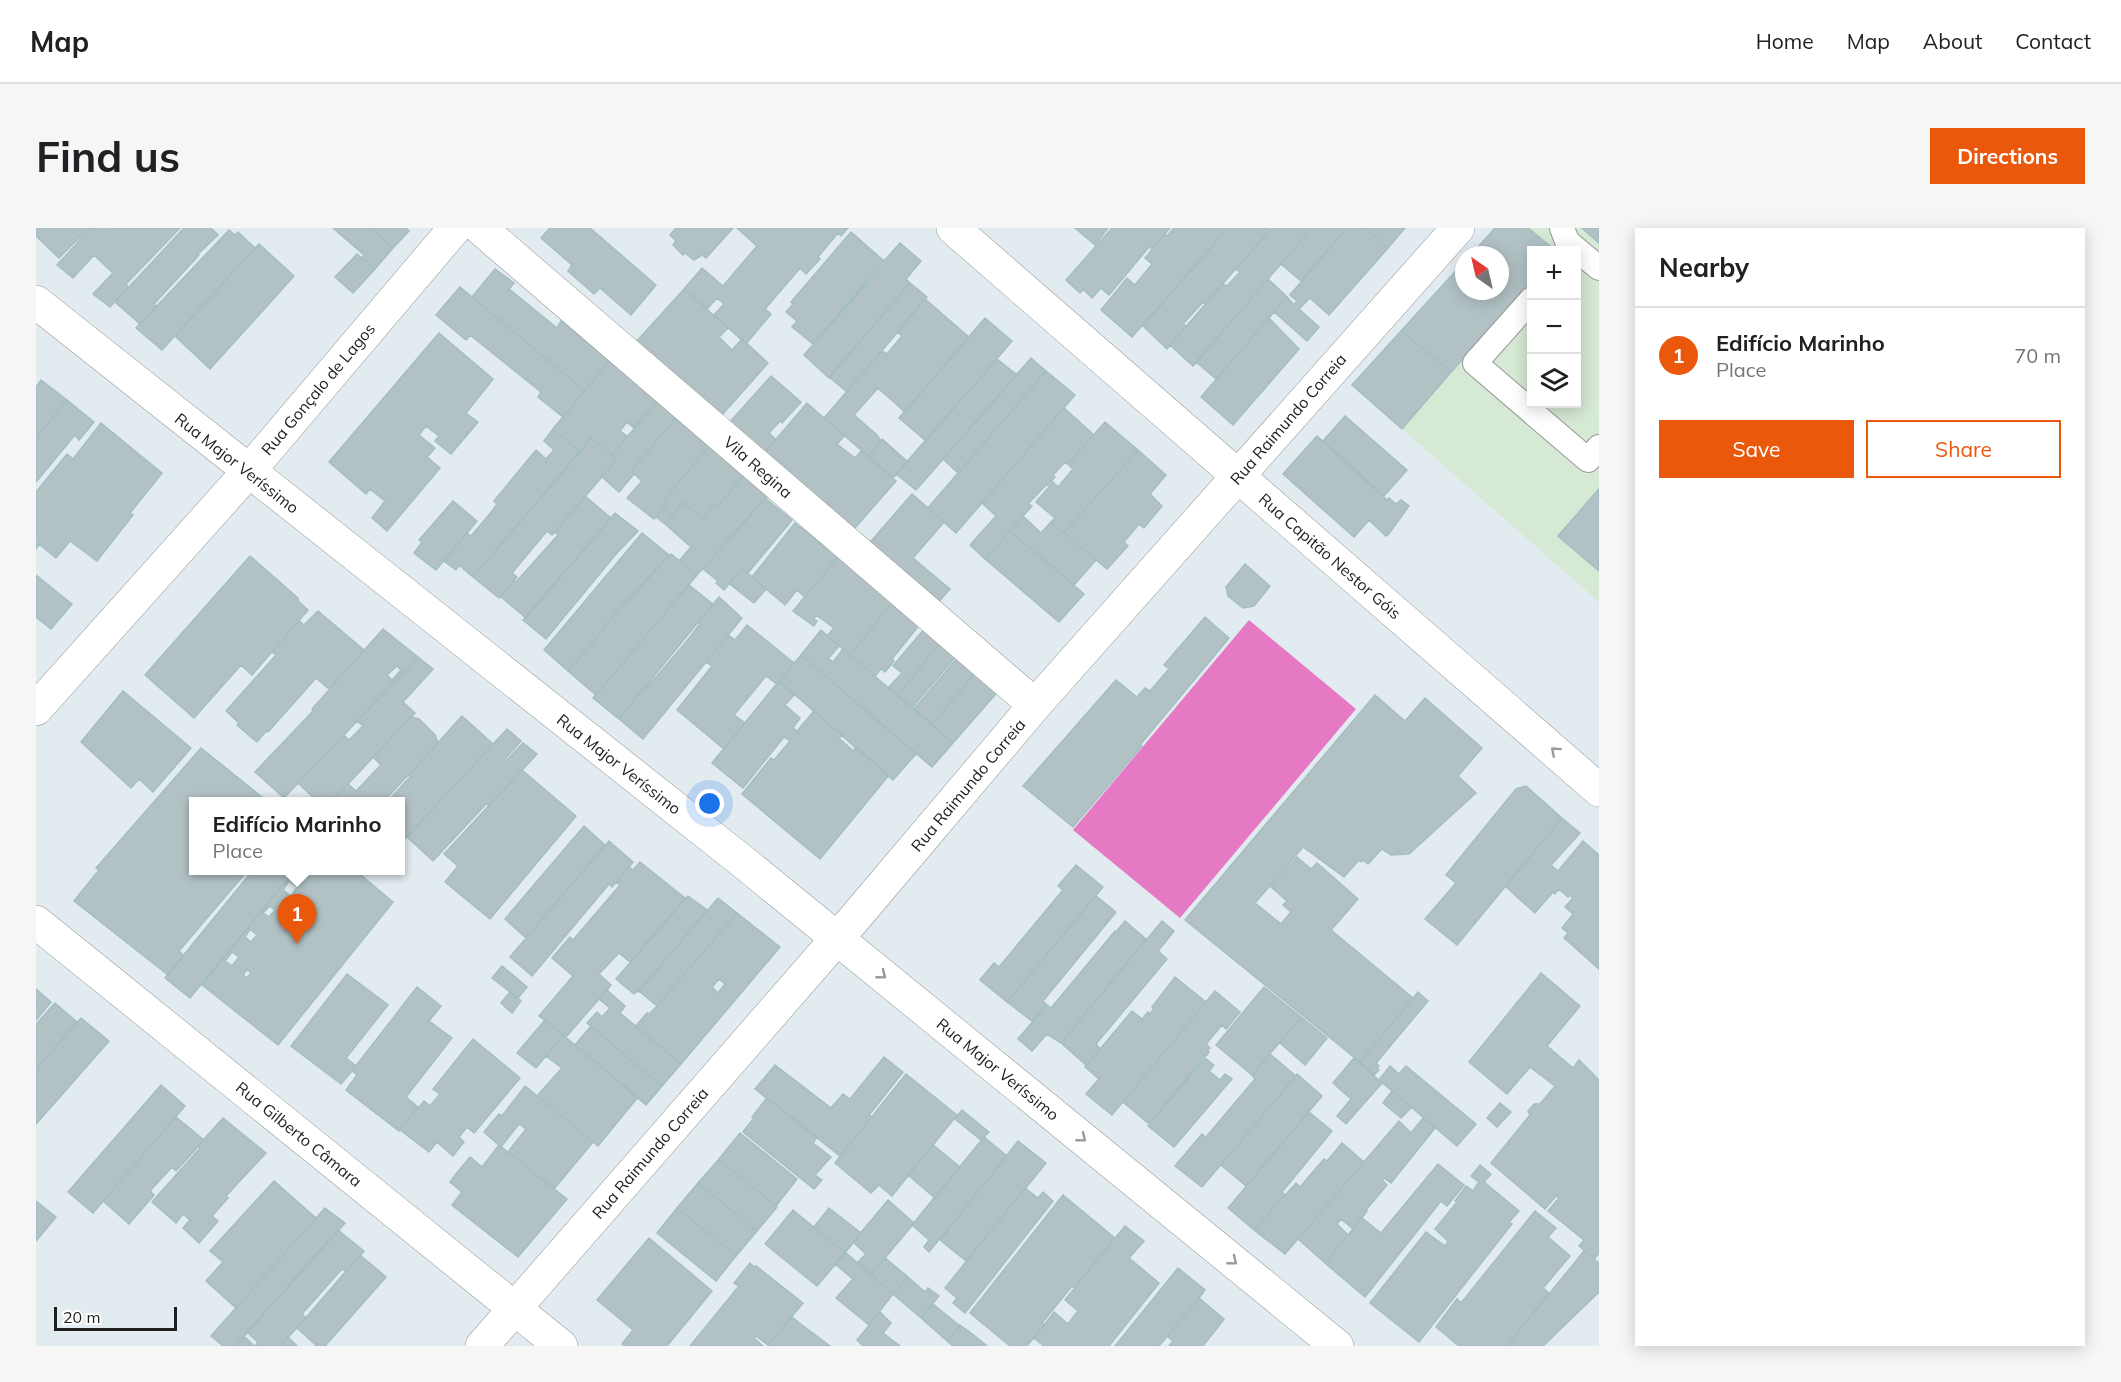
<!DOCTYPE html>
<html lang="en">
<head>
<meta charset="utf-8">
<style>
  body { margin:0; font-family:Mulish,sans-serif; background:#f6f6f6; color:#202124 }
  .controls { position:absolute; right:18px; top:18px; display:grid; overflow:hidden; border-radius:0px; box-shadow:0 3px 15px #0003 }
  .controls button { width:54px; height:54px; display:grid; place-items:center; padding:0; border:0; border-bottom:2px solid #e0e0e0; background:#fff; color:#202124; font:30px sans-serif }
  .compass { position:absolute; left:1419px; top:18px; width:54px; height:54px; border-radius:50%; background:#fff; box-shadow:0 3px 15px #0003; rotate:326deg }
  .scale { position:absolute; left:18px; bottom:15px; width:123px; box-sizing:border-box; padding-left:6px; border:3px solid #1e1e1e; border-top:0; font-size:16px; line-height:21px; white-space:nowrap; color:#1e1e1e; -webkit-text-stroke:4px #fff; paint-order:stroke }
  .you { position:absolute; left:674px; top:576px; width:21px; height:21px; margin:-15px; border:4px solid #fff; border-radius:50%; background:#1a73e8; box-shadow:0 0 0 9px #1a73e833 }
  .badge { display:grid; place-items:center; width:39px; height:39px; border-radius:50%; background:#ea580c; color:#fff; font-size:20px; font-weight:700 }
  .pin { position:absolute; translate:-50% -50px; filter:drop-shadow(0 2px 3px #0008) }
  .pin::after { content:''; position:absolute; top:32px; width:21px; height:18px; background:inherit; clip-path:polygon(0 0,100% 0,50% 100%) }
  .popup { position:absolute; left:153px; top:569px; width:216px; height:78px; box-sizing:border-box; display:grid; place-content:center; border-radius:0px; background:#fff; filter:drop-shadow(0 2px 4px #0005); font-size:20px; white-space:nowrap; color:#757577 }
  .popup b { font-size:22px; color:#202124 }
  .popup::after { content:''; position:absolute; left:50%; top:100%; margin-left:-12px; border:12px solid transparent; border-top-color:#fff }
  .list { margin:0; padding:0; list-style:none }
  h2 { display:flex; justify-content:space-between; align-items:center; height:78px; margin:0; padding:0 24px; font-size:26px }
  h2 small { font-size:20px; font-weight:400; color:#757577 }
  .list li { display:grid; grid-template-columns:39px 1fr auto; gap:18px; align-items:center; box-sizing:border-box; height:96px; padding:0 24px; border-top:2px solid #e0e0e0 }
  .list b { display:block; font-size:22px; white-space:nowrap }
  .list p { margin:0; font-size:20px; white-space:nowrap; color:#757577 }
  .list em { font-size:20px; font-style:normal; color:#757577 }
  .actions { display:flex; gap:12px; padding:18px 24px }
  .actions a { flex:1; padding:14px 0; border:2px solid #ea580c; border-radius:0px; text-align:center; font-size:21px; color:#ea580c }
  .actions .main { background:#ea580c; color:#fff }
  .icon { flex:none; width:33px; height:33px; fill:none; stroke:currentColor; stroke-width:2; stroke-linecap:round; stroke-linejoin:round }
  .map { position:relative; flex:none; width:1563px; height:1118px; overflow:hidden; border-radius:0px }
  header { display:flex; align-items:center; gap:36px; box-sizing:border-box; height:84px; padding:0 30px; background:#fff; border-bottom:2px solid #e0e0e0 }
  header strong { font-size:28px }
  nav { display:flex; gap:33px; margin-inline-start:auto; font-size:21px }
  .intro { display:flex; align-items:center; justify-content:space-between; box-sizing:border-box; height:144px; padding:0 36px }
  h1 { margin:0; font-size:42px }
  .button { padding:15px 27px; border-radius:0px; background:#ea580c; color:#fff; font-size:21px; font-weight:700 }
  main { display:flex; gap:36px; padding:0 36px }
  aside { flex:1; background:#fff; border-radius:0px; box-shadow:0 3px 15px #0003 }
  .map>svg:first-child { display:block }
  .industrial { fill:#d6e9d4; fill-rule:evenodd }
  .pitch { fill:#e679c4 }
  .building { fill:#b2c2c4; stroke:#a3bec3; stroke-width:1.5; fill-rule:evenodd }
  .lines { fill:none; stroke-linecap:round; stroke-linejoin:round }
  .service-casing { stroke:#989898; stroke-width:26 }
  .minor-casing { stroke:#989898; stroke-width:34 }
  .service { stroke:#fff; stroke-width:24 }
  .minor { stroke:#fff; stroke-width:33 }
  .oneway { stroke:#9a9a9a }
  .labels { text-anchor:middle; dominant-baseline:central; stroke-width:5; stroke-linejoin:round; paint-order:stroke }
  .street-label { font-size:16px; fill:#1e1e1e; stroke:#fff }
</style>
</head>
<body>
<header>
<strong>Map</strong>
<nav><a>Home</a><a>Map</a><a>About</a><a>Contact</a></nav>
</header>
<div class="intro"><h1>Find us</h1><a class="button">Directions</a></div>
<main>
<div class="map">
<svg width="1563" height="1118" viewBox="0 0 1563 1118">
  <rect width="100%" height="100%" fill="#e2ebf0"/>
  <path class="industrial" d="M1459,0H1563V374L1316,157L1428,34V63H1464V27H1435ZM1496,22H1540V176H1496Z"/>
  <path class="pitch" d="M1213,392L1320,481L1144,690L1037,602Z"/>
  <path class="building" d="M0,0H53L23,30L0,8Z
    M55,0L63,1L144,0L90,56L92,59L74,79L57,66L77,45L58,27L37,50L21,37Z
    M148,0H175L182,7L162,26L163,27L118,76L121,79L104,96L79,74Z
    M297,0H335L357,20L339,41L326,30L328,27Z
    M335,0H370L373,3L357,20Z
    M514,0H554L620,57L595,87L564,60L558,66L532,43L536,37L505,10Z
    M640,0H697L670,30L666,27L658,32L649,25L647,27L637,17L640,13L634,7Z
    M701,0H812L805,8L802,5L782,29L784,31L770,46L764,40L729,81L735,86L710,116L678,87L688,76L681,70L671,81L648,61L666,40L687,58L721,18Z
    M1039,0H1072L1059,17Z
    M1076,0H1134L1116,21L1113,19L1073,67L1065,60L1056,70L1047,61L1044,65L1030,52Z
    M1138,0H1192L1096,109L1065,82L1091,50L1099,57L1116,36L1109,30L1129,6L1131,8Z
    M1192,0H1231L1234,2L1169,76L1167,74L1147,96L1150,98L1131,121L1107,98Z
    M1236,0H1276L1157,138L1134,117L1187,56L1191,58L1204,44L1200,41Z
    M1276,0H1311L1265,53L1245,36Z
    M1311,0H1330L1352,20L1293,87L1274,70L1263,81L1283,99L1271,113L1238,84L1251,69L1258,77L1261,73L1254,67Z
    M1330,0H1369L1352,20Z
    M1459,0H1492L1519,22H1496V55L1415,144L1365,103L1428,34V63H1464V27H1435Z
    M1546,0H1563V15Z
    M193,2L199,7L202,4L219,20L126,122L100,100Z
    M815,4L848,33L777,116L756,99L761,93L750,84L757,76L755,74Z
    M864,15L885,33L870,51L874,55L793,150L768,127L849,35L848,33Z
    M223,16L258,48L174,141L139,108Z
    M321,26L339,41L317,65L299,49Z
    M459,41L478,55L473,61L521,100L525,93L574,132L549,163L436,69Z
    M1232,51L1251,69L1180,151L1160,134Z
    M874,55L891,69L811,164L793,149Z
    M424,59L549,163L527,189L502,169L505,164L434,107L430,112L400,87Z
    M648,61L692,100L683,109L696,122L706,111L732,135L686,187L600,114Z
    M889,71L933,109L869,184L842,160L818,187L840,206L845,213L832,228L788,190L846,123L851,126L866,108L861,104Z
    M949,90L976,113L890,213L863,190Z
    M1233,90L1263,121L1197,197L1165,169Z
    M1365,103L1415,144L1366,201L1316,157Z
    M403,105L457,151L430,185L442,194L415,226L399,213L403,208L390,198L383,207L399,220L391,229L404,240L351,303L336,290L349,273L334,261L330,266L293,234Z
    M995,130L1010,143L922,245L907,231Z
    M961,131L981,147L880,262L860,246Z
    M574,132L623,171L598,200L591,194L584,203L591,208L576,227L555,210L544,224L517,201Z
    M1010,143L1039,167L920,305L892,280Z
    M735,148L765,174L746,195L744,193L733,205L740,212L730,224L694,194Z
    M5,152L31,172L0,210V159Z
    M623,171L642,187L595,243L598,246L583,264L566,249L581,231L576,227Z
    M31,172L58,194L43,212L39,207L0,254V210Z
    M771,175L808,208L801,216L819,230L825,223L860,253L818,301L748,250L754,243L740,231L734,238L724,230Z
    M1028,180L1058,207L1032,236L1028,235L1017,247L1019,249L1012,257L1011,256L992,276L996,278L949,331L934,317L960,288L946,275Z
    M1309,188L1371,242L1348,268L1287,213Z
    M640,190L673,218L628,272L631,276L618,291L591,270L606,253L595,243Z
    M1069,194L1102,222L1028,305L1015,294L1019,290L1000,274L1017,254L1022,259L1037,241L1032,236Z
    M65,195L126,245L94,285L97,287L61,333L34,313L20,330L3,316L0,321V264L31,226L37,231Z
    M517,201L544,224L437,349L423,337L420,342L408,333L431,305L435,308L457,282L461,276L458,273L500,222L510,231L518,222L508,213Z
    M1281,208L1351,272L1353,270L1360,276L1365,272L1373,278L1352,307L1350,308L1333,292L1318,309L1247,246Z
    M555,210L581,231L519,304L516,307L511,303L476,345L481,349L463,370L437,349Z
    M846,211L872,234L857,250L832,228Z
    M673,218L708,247L681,279L679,276L666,291L647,274L629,296L620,289L631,276L628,272Z
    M1102,222L1130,247L1114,266L1126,278L1108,300L1103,296L1088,314L1092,318L1071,341L1028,305Z
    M708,247L733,267L661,347L643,333L655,319L629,296L647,274L666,291L679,276L681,279Z
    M1563,261V343L1522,308Z
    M876,266L908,294L877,330L914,361L899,378L830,319Z
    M549,268L575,290L490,390L464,368L478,352L480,354L522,307L519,304Z
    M729,270L756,292L712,345L706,340L688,362L680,355L682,353L667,341Z
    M417,273L441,293L400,342L378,325L386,314L383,312Z
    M579,285L602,303L580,326L510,411L487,392Z
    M987,288L1005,305L1015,294L1060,332L1038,357L974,303Z
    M759,295L802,329L769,369L761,362L749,377L716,349Z
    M974,303L1048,366L1023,394L949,331Z
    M606,305L633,327L568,398L570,399L532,443L508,422Z
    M635,326L661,347L560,467L532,443L570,399L568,398Z
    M214,328L262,370V373L272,382L216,447L205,437L158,490L109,447Z
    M802,329L857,374L814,427L791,408L798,400L780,387L778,391L781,393L778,398L757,383Z
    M1209,336L1234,358L1218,378L1207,380L1192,368L1190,359Z
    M706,340L730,361L718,375L694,356Z
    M0,347L36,376L15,401L0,389Z
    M653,357L677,376L583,491L557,470Z
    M683,369L706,390L607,511L583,491L609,458L611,459L621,448L650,414L664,396L662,395Z
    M857,374L884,396L856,431L858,433L849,444L845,441L839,448L814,427Z
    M282,383L328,422L293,461L280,450L232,504L231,502L221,514L201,497L203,495L190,483L240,427L236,424L263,393L268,397Z
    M1169,389L1193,410L1104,517L1106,518L1037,599L987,558L1080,452L1101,469L1109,460L1114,463L1133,441L1128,437Z
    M711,397L758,435L741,456L730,448L698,487L709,495L688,521L641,482L676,438L670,434L692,407L699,412Z
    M889,400L906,413L862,467L853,459L866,445L857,438Z
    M347,401L382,429L248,570L219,544L277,483L276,481ZM361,438L365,442L356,452L351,447Z
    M785,402L803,418L792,431L797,434L807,421L917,515L896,539L765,427Z
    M906,413L922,426L876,480L862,467Z
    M765,427L880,526L857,552L743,453Z
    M924,427L942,442L896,496L878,481Z
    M382,429L397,441L367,474L379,485L295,574H282L262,555L308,507L313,512L327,498L321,493Z
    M942,442L964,461L917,515L896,496Z
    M743,453L758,467L749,477L764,490L757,500L761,503L778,483L806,507L803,510L817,523L820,519L853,547L784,631L706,566L735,530L738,532L754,513L748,509L707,560L676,535Z
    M87,463L155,520L117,564L103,551L95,560L45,514Z
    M1339,467L1369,493L1389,470L1446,520L1422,548L1440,565L1373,626L1355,627L1346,621L1332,636L1327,632L1325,634L1323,632L1308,649L1267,619L1219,675L1245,696L1255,684L1247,677L1251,673L1235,659L1261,629L1275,641L1281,635L1322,671L1295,702L1377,770L1324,834L1149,692Z
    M426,488L457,516L364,616V574H351L374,549L373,547Z
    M375,489L383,491L399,507L402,515L347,574H295L312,556L320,563L345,537L337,529Z
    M471,501L485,513L469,531L470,533L487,515L501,526L453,578L451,575L397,633L371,609Z
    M165,520L232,574H158V642H212L143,723L148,728L132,747L38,673L63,642L60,640Z
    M486,542L540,588L454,691L409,654L422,638L408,626Z
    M1490,558L1526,590L1421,717L1389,691L1420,655L1410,647L1480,561Z
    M1526,590L1544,605L1515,637L1522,643L1547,613L1563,627V741L1528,710L1532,705L1526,700L1537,686L1529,679L1537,670L1533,667L1532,669L1523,661L1519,666L1517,664L1499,685L1469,658Z
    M548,598L569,617L490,710L469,691Z
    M573,613L597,634L576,659L573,656L496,748L474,729Z
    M604,634L649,670L594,734L583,725L563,746L575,757L530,809L503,788L537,748L516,730L534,709L537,712L584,657L580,654L593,639L597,642Z
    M1040,637L1067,659L971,774L944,752L958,735L963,739L1027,662L1022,658Z
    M259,642H319L357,674L242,817L166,757ZM253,653L261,659L255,668L247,662ZM234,678L239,682L233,689L227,685ZM214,701L221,707L215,714L209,709ZM196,724L203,729L196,738L189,733ZM211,741L215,745L211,750L207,747Z
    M259,642L154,770L129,750L217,642Z
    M652,668L671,682L603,764L601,763L598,766L580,751Z
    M1060,668L1080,684L1007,773L1011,777L996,793L971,774Z
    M682,670L701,685L621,778L603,763Z
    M701,685L744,719L645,836L600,798L611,785L613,786L621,778ZM683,751L689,756L682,765L676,759Z
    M1089,693L1110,711L1025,815L1011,806L996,823L982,811L1011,777L1015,780L1079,703L1080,704Z
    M1126,693L1138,703L1122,723L1131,731L1060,816L1064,821L1050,837L1025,815Z
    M466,738L491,759L482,770L456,750Z
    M1505,745L1544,778L1511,818L1537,840L1543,832L1563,852V1025L1558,1031L1543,1018L1548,1012L1512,983L1523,970L1520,968L1509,981L1455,935L1494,887L1492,883L1498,876H1504L1519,858L1494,839L1471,866L1433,834Z
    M311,746L352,777L310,830L320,838L305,856L255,818Z
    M1139,749L1170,774L1076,887L1050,866L1063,851L1049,839L1096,783L1106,791L1112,784L1113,786L1118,781L1116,779Z
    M381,759L405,778L393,793L416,810L370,869L382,879L363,903L310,862L321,847L316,843Z
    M1228,759L1265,789L1216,847L1180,817Z
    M0,761L15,774L0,792Z
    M571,762L589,778L584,785L645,836L626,858L551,795L561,784L566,789L574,780L563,771Z
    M1179,763L1204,784L1190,801L1186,797L1170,816L1174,820L1171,823L1173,824L1170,828L1169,827L1113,896L1087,874Z
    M474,764L485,773L476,785L465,775Z
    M1382,764L1392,773L1340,835L1343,838L1341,840L1343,842L1338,847L1324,834Z
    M19,775L41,794L0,841V796Z
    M1265,789L1291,810L1269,837L1244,815Z
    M45,790L73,813L0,896V841Z
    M509,792L527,807L500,840L481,825Z
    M555,798L626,858L610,877L539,817Z
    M527,807L602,869L562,918L501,868L526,840L510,828Z
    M437,811L484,850L438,905L431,899L423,909L428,914L417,928L401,914L393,924L364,902L388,873L394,878L404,866L397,861Z
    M1234,826L1260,848L1166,959L1139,938L1166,906L1170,909L1219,851L1216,847Z
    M848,829L867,844L833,887L836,889L804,928L719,861L739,837L795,880L807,866L814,871Z
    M1169,830L1178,837L1173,843L1184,852L1189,846L1196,851L1138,919L1112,898Z
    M1318,830L1346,855L1310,896L1301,888L1315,871L1297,855Z
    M1354,838L1363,846L1370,838L1440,896L1421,918L1343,852Z
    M870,846L921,887L856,968L843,957L835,965L799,935Z
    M1261,846L1286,868L1210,958L1185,937Z
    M125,857L149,878L57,985L32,964Z
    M489,858L557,914L518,961L472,924L490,901L483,896L465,919L448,904L463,886L466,888Z
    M1356,863L1375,880L1365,890L1347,875Z
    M731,870L781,909L777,915L795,929L779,947L786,952L778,961L707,904L718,890L716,889Z
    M1464,875L1475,884L1461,899L1451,890Z
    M926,882L953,904L945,912L919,891Z
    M1273,884L1296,903L1246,964L1249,967L1218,1002L1192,980Z
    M140,889L168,912L140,943L136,939L114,963L118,967L93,996L67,973Z
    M187,890L230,925L190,968L192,970L176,988L182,993L163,1015L147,1000L154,992L147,986L140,995L116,974L164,920L162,918Z
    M1387,890L1399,900L1355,955L1348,950L1346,952L1351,957L1330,982L1331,983L1317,1001L1305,991L1301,996L1312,1007L1289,1035L1262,1011L1363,893L1375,905Z
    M704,905L761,951L740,978L683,931Z
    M948,909L971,928L893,1024L888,1019L893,1012L876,997Z
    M982,913L1010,935L930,1033L904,1012Z
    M1306,915L1328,934L1249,1026L1218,1002L1260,955L1264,959L1288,931L1291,933Z
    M463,917L531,971L482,1029L416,977L426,964L414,954L419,947L434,929L446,939Z
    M897,917L924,939L899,970L872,947Z
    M683,931L741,979L721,1003L662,955Z
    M1402,936L1428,957L1411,978L1405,973L1329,1069L1289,1035L1326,990L1345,1005Z
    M1444,937L1455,946L1448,954L1483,983L1473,994L1476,996L1383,1114L1334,1075L1390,1004L1409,1018L1412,1013L1399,1001L1421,974L1419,973L1430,958L1437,963L1443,954L1435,948Z
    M238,953L280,990L200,1080L170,1053L187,1034L174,1023Z
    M662,955L721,1003L700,1028L641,980Z
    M989,960L1002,970L1007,964L1017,973L929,1085L917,1075L921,1070L909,1060Z
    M1027,967L1079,1010L1038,1060L1036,1058L1006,1095L1008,1097L991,1118H974L934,1085Z
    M852,972L878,995L835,1047L822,1034L830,1026L817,1014Z
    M0,973L20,989L0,1013Z
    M289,980L309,995L203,1114L199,1118H187L175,1108Z
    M641,980L700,1028L680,1053L621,1005Z
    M793,980L825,1005L809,1025L778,999Z
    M757,982L809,1025L781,1058L729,1016Z
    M1499,983L1520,1000L1512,1009L1534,1028L1507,1060L1513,1065L1471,1118H1423L1400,1099L1421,1071L1425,1075Z
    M1089,998L1108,1013L1093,1030L1123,1055L1073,1118H1008L998,1110L1018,1084L1032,1096L1042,1083L1029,1072Z
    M302,1002L328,1023L310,1044L306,1041L266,1086L270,1090L244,1118H219L222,1114L211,1104Z
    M613,1010L676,1063L631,1118H589L586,1116L597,1102L561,1072Z
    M1548,1023L1563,1035V1064L1507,1118H1471Z
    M809,1024L857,1066L833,1097L800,1070L817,1051L799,1036Z
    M324,1027L350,1049L289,1118H281L261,1100Z
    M849,1030L872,1049L857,1066L835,1047Z
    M714,1035L718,1039L720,1038L767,1075L732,1117L720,1108L718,1110L727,1118H654L703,1058L698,1055Z
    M1142,1040L1169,1062L1163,1070L1123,1118H1079Z
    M872,1049L889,1064L892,1060L903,1068L885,1090L857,1066Z
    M1163,1070L1188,1091L1167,1118H1133L1137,1113L1131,1108Z
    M897,1076L924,1098L911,1113L885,1090Z
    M844,1084L855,1095L847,1105L864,1118H827L821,1112Z
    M756,1089L766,1097L794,1118H732Z
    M924,1097L935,1105L950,1117L917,1118L911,1113Z
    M207,1109L210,1110L218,1118H199Z
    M252,1109L261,1118H244Z"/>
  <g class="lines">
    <defs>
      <path id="service" d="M1526,0L1531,13L1540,21
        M1539,22L1540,21L1563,40
        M1496,71L1439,135L1552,232L1563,219"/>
      <path id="minor" d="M444,0L999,477
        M917,0L1563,562
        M0,74L711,637L1301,1118
        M0,481L212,244L419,0
        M0,694L525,1118
        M446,1118L818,691L999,477L1422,0"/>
    </defs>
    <use href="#service" class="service-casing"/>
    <use href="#minor" class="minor-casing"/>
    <use href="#service" class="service"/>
    <use href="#minor" class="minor"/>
  </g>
  <defs><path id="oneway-chevron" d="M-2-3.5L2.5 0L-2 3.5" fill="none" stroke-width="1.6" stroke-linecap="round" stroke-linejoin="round" transform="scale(1.5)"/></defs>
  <g class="oneway">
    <use href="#oneway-chevron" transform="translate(1519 523) rotate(-138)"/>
    <use href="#oneway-chevron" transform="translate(846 747) rotate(39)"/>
    <use href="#oneway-chevron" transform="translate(1046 910) rotate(39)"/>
    <use href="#oneway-chevron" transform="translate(1197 1033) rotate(39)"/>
  </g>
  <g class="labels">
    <g class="street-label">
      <text transform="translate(282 161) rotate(-50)">Rua Gonçalo de Lagos</text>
      <text transform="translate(1252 191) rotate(-49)">Rua Raimundo Correia</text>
      <text transform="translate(201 235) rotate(38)">Rua Major Veríssimo</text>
      <text transform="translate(722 239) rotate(41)">Vila Regina</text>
      <text transform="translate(1294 328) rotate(41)">Rua Capitão Nestor Góis</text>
      <text transform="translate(583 536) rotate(38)">Rua Major Veríssimo</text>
      <text transform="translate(932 557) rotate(-50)">Rua Raimundo Correia</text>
      <text transform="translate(962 841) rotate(39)">Rua Major Veríssimo</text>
      <text transform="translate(263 906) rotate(39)">Rua Gilberto Câmara</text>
      <text transform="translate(614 925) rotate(-49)">Rua Raimundo Correia</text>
    </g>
  </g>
</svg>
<div class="controls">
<button>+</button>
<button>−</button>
<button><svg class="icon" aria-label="layers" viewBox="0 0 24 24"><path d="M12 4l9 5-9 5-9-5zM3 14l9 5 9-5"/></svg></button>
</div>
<svg class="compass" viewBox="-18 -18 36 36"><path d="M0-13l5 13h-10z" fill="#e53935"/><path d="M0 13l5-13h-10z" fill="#757577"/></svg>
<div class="scale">20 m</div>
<div class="you"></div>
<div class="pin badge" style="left:261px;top:716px">1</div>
<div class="popup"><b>Edifício Marinho</b>Place</div>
</div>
<aside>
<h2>Nearby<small></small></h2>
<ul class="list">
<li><span class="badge">1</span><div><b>Edifício Marinho</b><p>Place</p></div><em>70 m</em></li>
</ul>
<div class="actions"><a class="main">Save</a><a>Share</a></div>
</aside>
</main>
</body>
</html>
